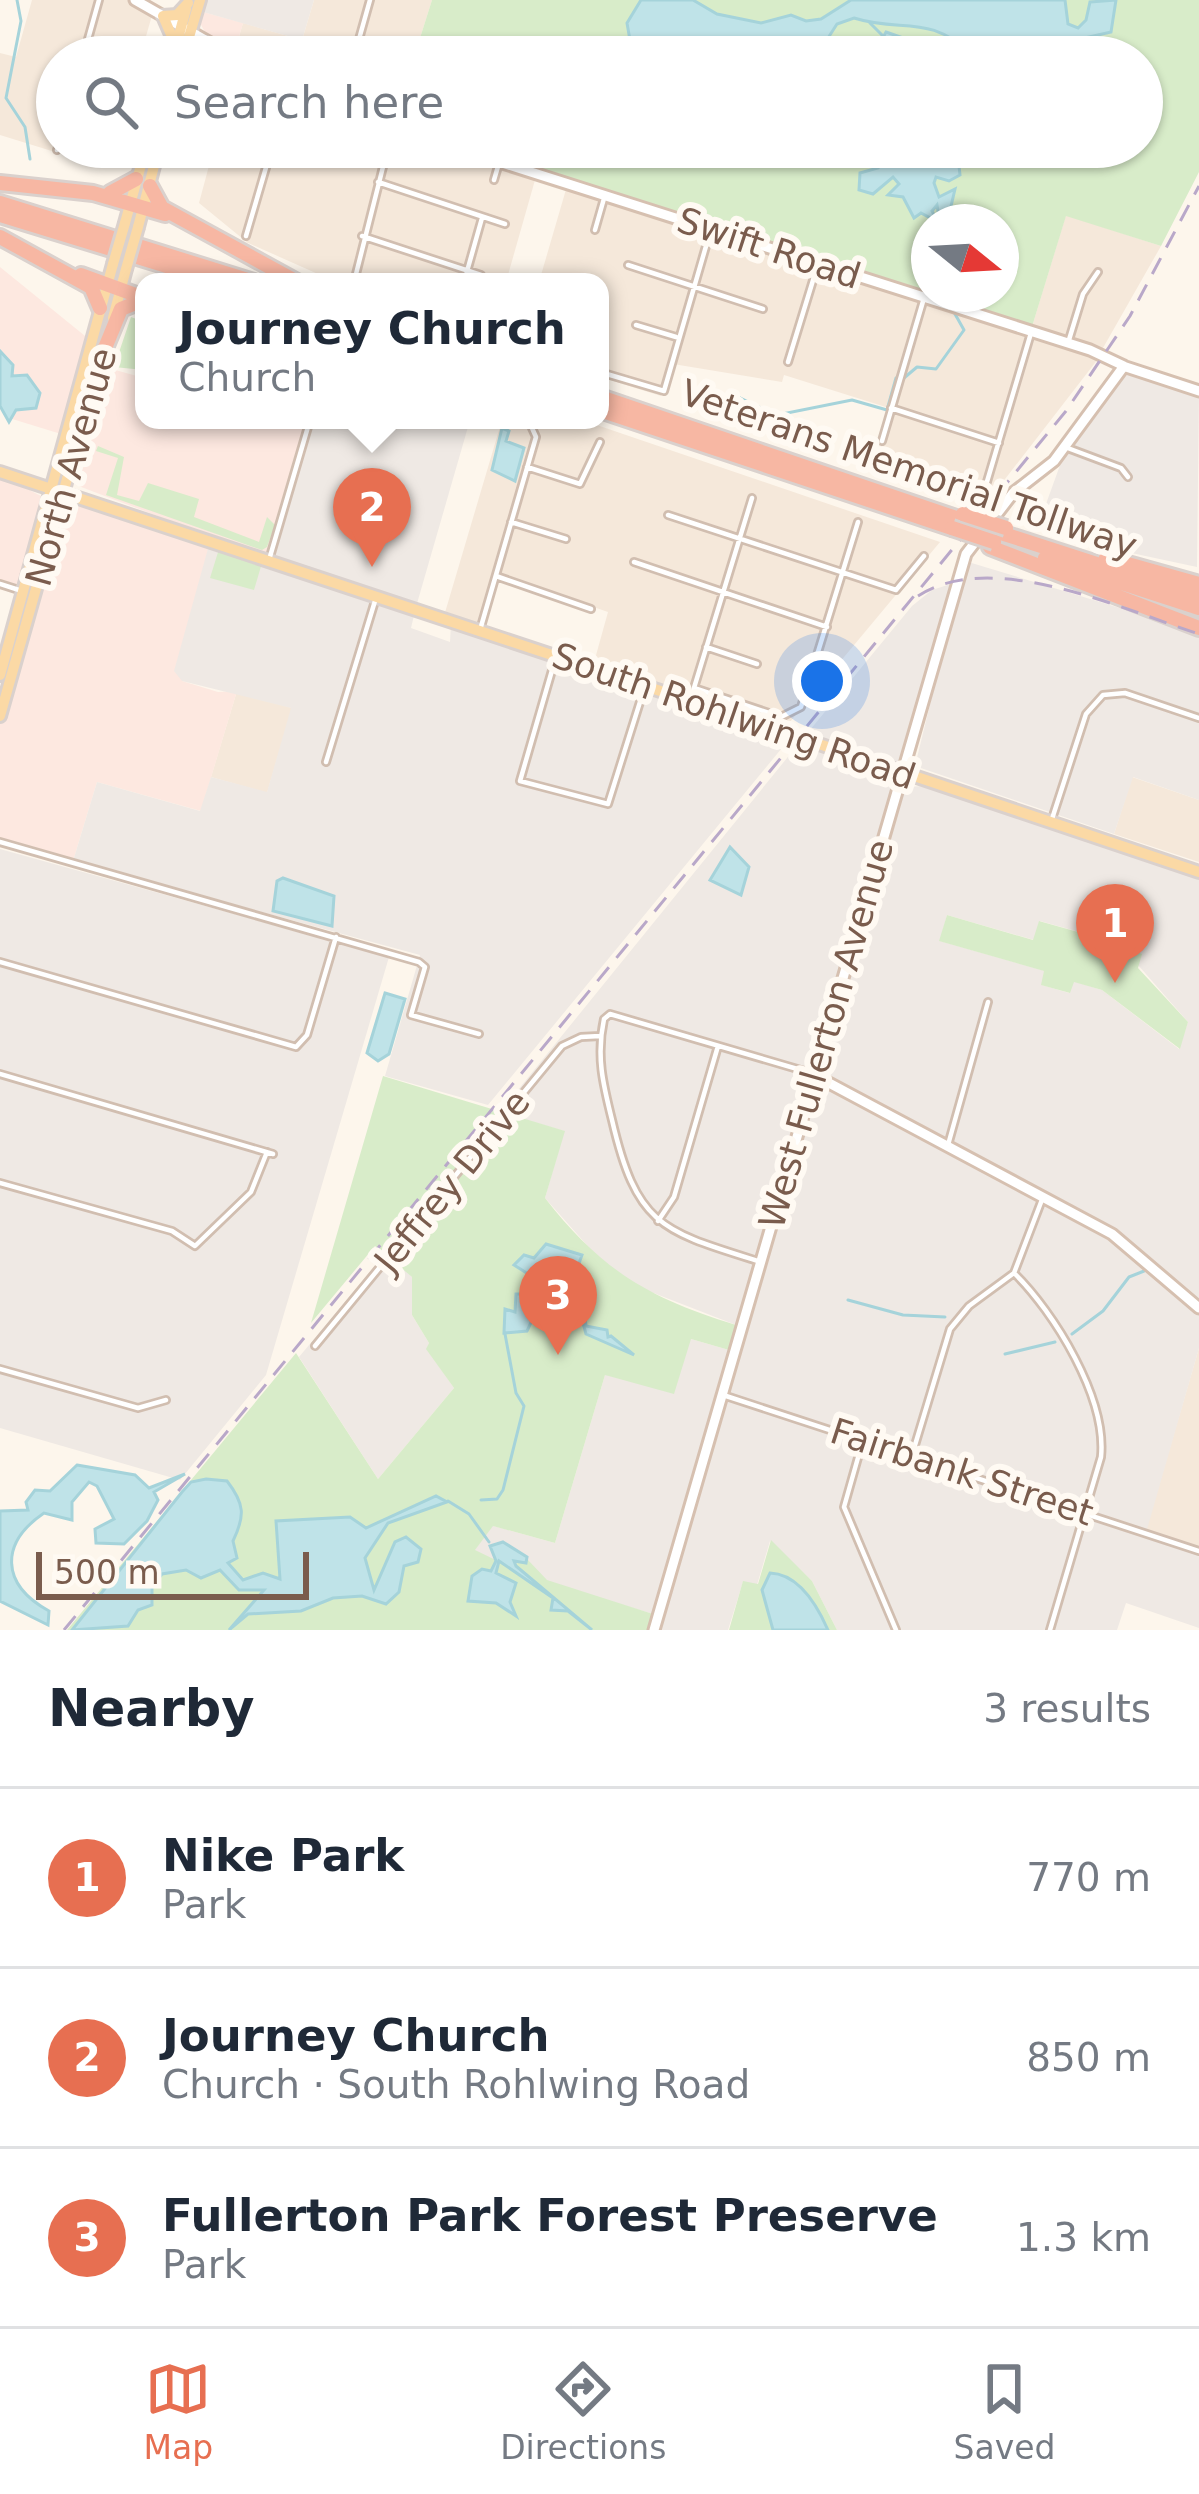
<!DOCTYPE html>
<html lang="en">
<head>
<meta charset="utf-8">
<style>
  body { margin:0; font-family:"DejaVu Sans",sans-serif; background:#f6f6f7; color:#1f2937 }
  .compass { position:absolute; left:911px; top:204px; width:108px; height:108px; border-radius:50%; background:#fff; box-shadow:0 3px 9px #0004; rotate:108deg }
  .scale { position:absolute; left:36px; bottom:30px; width:273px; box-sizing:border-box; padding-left:12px; border:6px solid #7a5c4d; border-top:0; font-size:33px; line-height:42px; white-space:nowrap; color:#7a5c4d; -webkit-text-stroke:9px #fffaf3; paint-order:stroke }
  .you { position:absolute; left:822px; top:681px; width:42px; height:42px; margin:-30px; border:9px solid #fff; border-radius:50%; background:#1a73e8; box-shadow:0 0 0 18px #1a73e833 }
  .badge { display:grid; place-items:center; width:78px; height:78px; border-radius:50%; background:#e76f51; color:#fff; font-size:39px; font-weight:700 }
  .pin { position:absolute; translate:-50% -99px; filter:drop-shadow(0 3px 6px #0008) }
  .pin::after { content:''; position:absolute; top:63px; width:42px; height:36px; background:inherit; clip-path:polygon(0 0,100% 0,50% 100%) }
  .popup { position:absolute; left:135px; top:273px; width:474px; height:156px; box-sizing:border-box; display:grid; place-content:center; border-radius:24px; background:#fff; filter:drop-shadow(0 3px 9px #0005); font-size:39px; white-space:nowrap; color:#747a83 }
  .popup b { font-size:45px; color:#1f2937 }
  .popup::after { content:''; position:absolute; left:50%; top:100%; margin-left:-24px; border:24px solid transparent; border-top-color:#fff }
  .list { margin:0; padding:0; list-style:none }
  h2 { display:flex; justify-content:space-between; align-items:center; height:156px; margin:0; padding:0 48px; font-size:51px }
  h2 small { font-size:39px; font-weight:400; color:#747a83 }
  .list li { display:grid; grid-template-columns:78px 1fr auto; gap:36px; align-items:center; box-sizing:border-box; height:180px; padding:0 48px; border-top:3px solid #e0e1e3 }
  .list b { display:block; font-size:45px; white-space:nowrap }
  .list p { margin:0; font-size:39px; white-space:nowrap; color:#747a83 }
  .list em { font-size:39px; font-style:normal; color:#747a83 }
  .icon { flex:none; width:66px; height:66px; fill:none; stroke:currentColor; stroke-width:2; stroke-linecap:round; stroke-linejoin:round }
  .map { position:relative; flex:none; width:1199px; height:1630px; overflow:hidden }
  .search { position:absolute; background:#fff; box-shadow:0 3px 9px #0004; left:36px; right:36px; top:36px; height:132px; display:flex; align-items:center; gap:30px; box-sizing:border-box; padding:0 42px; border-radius:66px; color:#747a83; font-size:45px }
  .sheet { height:696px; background:#fff }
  nav { display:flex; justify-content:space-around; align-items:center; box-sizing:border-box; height:168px; border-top:3px solid #e0e1e3; background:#fff; font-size:33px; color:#747a83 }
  nav a { display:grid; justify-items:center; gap:6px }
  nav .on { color:#e76f51 }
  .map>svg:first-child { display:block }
  .residential { fill:#f5e8da }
  .commercial { fill:#fde8e0 }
  .industrial { fill:#efe9e4; fill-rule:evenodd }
  .green { fill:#d8ecc9; fill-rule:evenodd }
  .water { fill:#bfe3e8; stroke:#a5d3da; stroke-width:3 }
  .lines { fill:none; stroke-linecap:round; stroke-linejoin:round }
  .stream { stroke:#a5d3da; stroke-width:3 }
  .street-casing { stroke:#d1beb0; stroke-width:10 }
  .secondary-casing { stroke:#d6c0b0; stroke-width:15 }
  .primary-casing { stroke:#dad1cd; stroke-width:16 }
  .highway-casing { stroke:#dad1cd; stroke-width:20 }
  .street { stroke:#fff; stroke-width:4.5 }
  .secondary { stroke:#fff; stroke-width:9 }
  .primary { stroke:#fbd9a5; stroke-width:10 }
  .highway { stroke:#f7b7a3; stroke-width:14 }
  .rail { stroke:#b9a8c9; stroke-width:3; stroke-dasharray:18 12; stroke-linecap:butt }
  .primary-bridge-casing { stroke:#dad1cd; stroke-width:16; stroke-linecap:butt }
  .highway-bridge-casing { stroke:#dad1cd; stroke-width:20; stroke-linecap:butt }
  .primary-bridge { stroke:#fbd9a5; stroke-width:10 }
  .highway-bridge { stroke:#f7b7a3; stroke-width:14 }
  .labels { text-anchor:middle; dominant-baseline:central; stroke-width:12; stroke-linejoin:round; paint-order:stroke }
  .street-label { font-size:36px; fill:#7a5c4d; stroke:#fffaf3 }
</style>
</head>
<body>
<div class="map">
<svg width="1199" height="1630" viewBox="0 0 1199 1630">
  <rect width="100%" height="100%" fill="#fdf6ec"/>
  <path class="residential" d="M32,0H97L81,57H57L55,152L0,135V53L16,57Z
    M101,0H132L153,12L140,57H85Z
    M314,0H432L414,57H245L235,50L243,23L302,40Z
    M214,147H269L243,239L199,203Z
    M273,147H442L535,180L506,282H336L246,242Z
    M567,186L708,232L661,396L600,377V282H539Z
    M1066,215L1161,246L1099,355L1031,330Z
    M711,232L921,300L889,408L784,375L782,382L673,364Z
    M924,301L1098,359L985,505L874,469Z
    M502,420H582L940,542L784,729L593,666L608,612L495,573L479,628L444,616Z
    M237,691L292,708L267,793L211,777Z
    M1132,777L1199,800V862L1114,834Z
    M1199,1348V1551L1145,1533Z"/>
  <path class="commercial" d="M203,12L243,23L235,50L206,34L200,23Z
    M0,267L90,340L61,434L9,418L0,394Z
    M101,366L144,378V420H309L265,557L76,485L71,479Z
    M0,475L43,497L18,588L0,582Z
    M76,502L209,545L182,681L218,692L237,691L201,811L97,782L73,861L0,841V722L65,503Z"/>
  <path class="industrial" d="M206,0H314L302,40L203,12Z
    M1125,367L1199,392L1197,567L1094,545L1038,526L1063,457Z
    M313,420H470L416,607L270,557Z
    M209,545L415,611L411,628L450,642L451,623L791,737L488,1105L385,1076L420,955L73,861L97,782L200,811L211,777L267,792L291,708L182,681L174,671Z
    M965,561L1199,632V800L1133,777L1114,834L915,766Z
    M954,583L899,769L805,736L912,606L932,590Z
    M800,742L897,774L736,1325L633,1285L601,1261L545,1198L564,1131L500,1112Z
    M924,786L1199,879V1348L1146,1533L1199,1551V1628L1126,1603L1117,1630H837L812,1581L770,1541L757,1585L743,1582L728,1630H658L887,845L906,787ZM947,915L1034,940L1040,921L1079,932L1082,920L1124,949L1188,1022L1179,1049L1102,990L1073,981L1069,993L1042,985L1045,971L940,941Z
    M0,849L389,957L266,1375L180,1480L0,1428V1184L72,1201L0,1180Z
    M386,1253L412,1277V1315L429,1343L427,1349L454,1388L378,1479L299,1357Z
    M691,1339L729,1350L653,1614L472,1560L483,1523L555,1543L605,1375Z"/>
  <path class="green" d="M432,0H1199V172L1161,246L1066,216L1031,330L539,169L545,147H1142V57H414ZM929,222H1001V294H929Z
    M131,317L144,322V370L114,367Z
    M98,446L124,457L117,495L139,501L148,483L199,499L194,517L259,542L267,517L275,525L267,547L262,550L106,495L118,458L96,451Z
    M219,549L262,563L254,590L210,578Z
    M947,915L1033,940L1039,921L1078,932L1083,919L1129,934L1125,948L1142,954L1138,968L1188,1022L1180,1049L1102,990L1074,982L1070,993L1041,985L1044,971L939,941Z
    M383,1076L565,1131L545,1198C602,1271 649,1298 736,1325L729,1350L691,1339L674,1394L605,1375L555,1543L493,1526L475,1550L508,1566L528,1560L547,1580L653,1614L649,1628L656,1630H67L296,1353L378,1479L454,1388L426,1349L429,1343L412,1315V1277L375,1246L311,1323Z
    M771,1540L812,1581L837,1630H729L743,1581L758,1584Z"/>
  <path class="water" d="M641,0H693L717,14L761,23L791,15L806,21L821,19L851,0H1065L1068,24L1078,28L1086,20L1090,2L1116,0L1111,32L1080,39L1072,57H977C924,11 905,34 854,18L837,24L828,38L837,57H752L728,44L723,57H662L631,46L627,23Z
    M886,32L957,57H887L881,41Z
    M876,147H887L894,155L899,147L932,154L947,149L943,165L959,166L960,175L949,181L936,177L934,183L939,197L955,189L948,219L939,217L937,205L932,211L938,222L921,213L914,218L903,197L888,195L899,184L893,177L873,194L859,190L860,173L878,168Z
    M0,351L13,365L12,376L27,375L40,393L36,408L16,410L9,422L0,406Z
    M736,396L759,407L761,418L751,425L703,411Z
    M502,428L509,431L506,441L524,448L515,481L492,470Z
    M730,847L749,867L741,895L710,880Z
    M283,878L334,896L332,926L273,911L277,881Z
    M385,993L405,999L389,1054L378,1061L367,1053Z
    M546,1244L582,1255L574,1277L580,1283L576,1299L584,1307L586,1326L607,1330L608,1337L611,1336L634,1355L586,1334L580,1312L566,1306L563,1298L552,1302L561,1304L554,1317L534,1316L527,1331L504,1333L505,1309L515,1312L516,1294H524L533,1277L514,1265L524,1255L534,1258Z
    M77,1465L135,1475L149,1488L185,1474L154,1492L158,1500L147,1521L124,1544L96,1543L95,1529L114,1519L97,1486L89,1482L72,1502V1520L44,1513C0,1543 0,1584 49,1611L48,1625L0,1601V1511L28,1510L26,1502L35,1490L50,1491Z
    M206,1479L227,1481C245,1504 245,1516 233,1541L237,1558L228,1563L243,1580L263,1573L280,1579L276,1521L350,1517L366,1528L436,1496L447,1502L388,1523L365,1558L374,1590L395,1542L406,1537L421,1549L418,1562L404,1566L399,1592L386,1604L362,1596L333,1598L301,1611L248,1614L229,1630L264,1590H239L220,1570L201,1578L186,1570L162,1574L152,1587V1605L138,1610L128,1626L72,1630L182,1492L191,1482Z
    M503,1542L527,1557L526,1563L514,1561L516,1566L592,1630L568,1611L551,1610L553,1598L499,1561L496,1573L516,1583L510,1602L516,1616L496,1603L468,1601L472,1576L482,1569L491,1571L496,1561L490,1546Z
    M770,1573C799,1574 817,1605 828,1630H773L762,1590Z"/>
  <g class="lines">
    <path class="stream" d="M17,0L21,21L6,98L25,127L30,159
      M870,23L884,37
      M955,294L956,302
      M904,378L917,367L936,369L964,330L955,314
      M762,418L852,400L887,410L896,378
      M848,1300L903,1315L945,1317
      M1072,1334L1103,1311L1129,1277L1144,1271
      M1005,1354L1055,1342
      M481,1500L497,1499L503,1490L524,1406L516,1393L505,1334
      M448,1501L469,1514L489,1542"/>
    <defs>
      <path id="street" d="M83,57L99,0
        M354,57L370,0
        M57,150L58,147
        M494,180L499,163
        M378,182L505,224
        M595,230L605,195
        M246,236L272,147
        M362,236L481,275
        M628,265L763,309
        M354,282L388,147
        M464,282L482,218
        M636,325L676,337
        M1068,343L1083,294L1098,272
        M788,362L818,264
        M600,372L664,391L711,229
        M891,408L999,443
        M882,441L924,298
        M1065,447L1121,468L1128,477
        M527,467L580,484L600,442
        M921,475L969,495L986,485L1031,333
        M668,515L896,590L924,556
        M511,522L566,539
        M269,560L310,420
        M634,562L827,627
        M496,576L591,609
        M0,584L22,591
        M480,630L536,437L532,428
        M706,647L757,664
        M555,660L520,781L608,804L645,686
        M694,688L781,717L801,707L858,522
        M690,701L752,498
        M326,762L375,601
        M1051,822L1086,714L1103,695L1125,693L1199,718
        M0,842L419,962L425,967L411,1015L479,1034
        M0,962L296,1047L307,1035L336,937
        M0,1074L273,1154
        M948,1145L988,1002
        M0,1183L172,1231L195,1246L251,1192L267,1152
        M658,1221L674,1197L718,1046
        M761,1262C662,1231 637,1227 612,1120C603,1084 596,1056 604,1019L610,1014L811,1073
        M1014,1273C1054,1312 1107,1398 1101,1457L1050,1630
        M315,1346L562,1046L581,1037L600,1036
        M0,1369L138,1408L166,1400
        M723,1395L1199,1551
        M863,1440L844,1507L896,1630
        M912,1455L950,1329L969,1306L1014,1273L1043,1197"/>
      <path id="secondary" d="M135,0L235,57
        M452,147L1090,350L1124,366
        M1123,366L1199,391
        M814,1075L1112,1234L1199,1308
        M654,1630L966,554L1013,493L1054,461L1124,366"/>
      <path id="primary" d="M176,46L163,16L177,15L188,3
        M186,54L193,44L206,43
        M173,57L186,9
        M183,57L200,0
        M125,223L146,147
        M138,227L159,147
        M113,318L126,269
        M0,472L787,733
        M0,675L113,264
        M0,716L106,341
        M810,741L1199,872"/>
      <path id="highway" d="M0,183L93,193L165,214
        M150,186L162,208L297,282
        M110,193L136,179
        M0,203L254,282
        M0,215L219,282
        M0,237L91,287L100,308
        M81,275L144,298
        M105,348L121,309L143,300
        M600,397L959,519
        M600,410L952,528
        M1001,533L1199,597
        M990,547L1199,628
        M1045,558L1199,608
        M1106,558L1199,584"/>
    </defs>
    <use href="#street" class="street-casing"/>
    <use href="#secondary" class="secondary-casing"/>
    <use href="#primary" class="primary-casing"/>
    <use href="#highway" class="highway-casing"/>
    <use href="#street" class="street"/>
    <use href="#secondary" class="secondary"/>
    <use href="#primary" class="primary"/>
    <use href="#highway" class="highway"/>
    <path class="rail" d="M918,596C992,548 1121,609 1199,634
      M64,1630L1066,411L1130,316L1199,186"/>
    <defs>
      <path id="primary-bridge" d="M113,264L125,223
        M126,269L138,227
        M787,733L810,741"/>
      <path id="highway-bridge" d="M963,514L1006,528
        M952,528L994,542"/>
    </defs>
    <use href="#primary-bridge" class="primary-bridge-casing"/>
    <use href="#highway-bridge" class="highway-bridge-casing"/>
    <use href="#primary-bridge" class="primary-bridge"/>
    <use href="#highway-bridge" class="highway-bridge"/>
  </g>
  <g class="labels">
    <g class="street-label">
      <text transform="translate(769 248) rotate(18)">Swift Road</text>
      <text transform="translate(71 467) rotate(-74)">North Avenue</text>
      <text transform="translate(909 469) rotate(19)">Veterans Memorial Tollway</text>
      <text transform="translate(734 716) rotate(19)">South Rohlwing Road</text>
      <text transform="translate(826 1034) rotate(-74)">West Fullerton Avenue</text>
      <text transform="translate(452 1181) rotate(-51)">Jeffrey Drive</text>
      <text transform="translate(962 1472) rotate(18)">Fairbank Street</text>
    </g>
  </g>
</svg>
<svg class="compass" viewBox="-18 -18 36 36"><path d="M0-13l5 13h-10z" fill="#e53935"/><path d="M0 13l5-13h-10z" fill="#747a83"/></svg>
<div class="scale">500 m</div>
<div class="you"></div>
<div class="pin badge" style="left:1115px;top:983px">1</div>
<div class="pin badge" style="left:372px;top:567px">2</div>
<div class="popup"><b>Journey Church</b>Church</div>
<div class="pin badge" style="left:558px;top:1355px">3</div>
<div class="search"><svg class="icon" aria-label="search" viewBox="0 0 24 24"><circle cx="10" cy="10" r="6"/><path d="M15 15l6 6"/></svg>Search here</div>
</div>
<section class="sheet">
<h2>Nearby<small>3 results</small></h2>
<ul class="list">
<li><span class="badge">1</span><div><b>Nike Park</b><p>Park</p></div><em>770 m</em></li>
<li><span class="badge">2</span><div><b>Journey Church</b><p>Church · South Rohlwing Road</p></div><em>850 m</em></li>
<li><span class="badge">3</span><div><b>Fullerton Park Forest Preserve</b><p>Park</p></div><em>1.3 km</em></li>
</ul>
</section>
<nav>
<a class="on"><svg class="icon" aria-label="map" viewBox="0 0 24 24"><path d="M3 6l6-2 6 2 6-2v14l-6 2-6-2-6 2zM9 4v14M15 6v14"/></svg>Map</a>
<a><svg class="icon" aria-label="directions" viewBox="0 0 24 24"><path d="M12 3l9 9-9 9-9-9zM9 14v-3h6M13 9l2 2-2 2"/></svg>Directions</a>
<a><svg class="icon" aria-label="saved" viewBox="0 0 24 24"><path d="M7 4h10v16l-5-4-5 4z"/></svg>Saved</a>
</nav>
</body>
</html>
